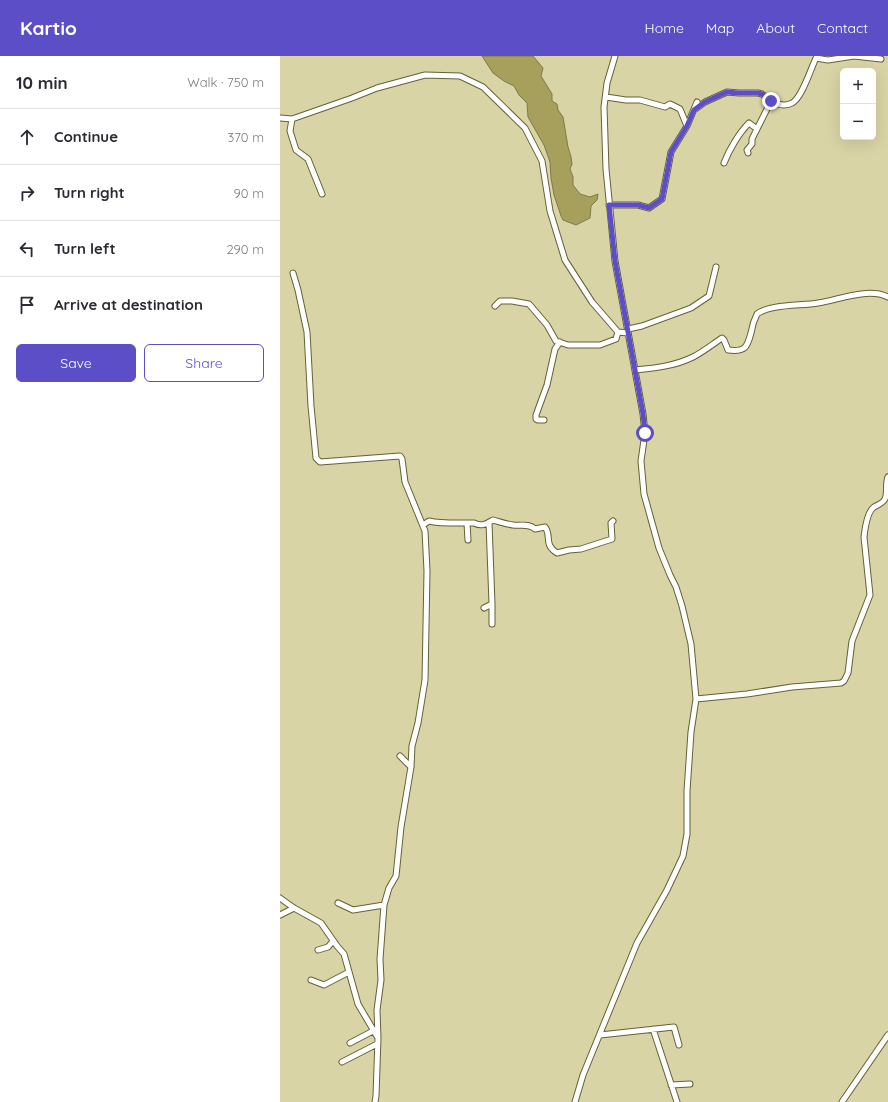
<!DOCTYPE html>
<html lang="en">
<head>
<meta charset="utf-8">
<style>
  body { margin:0; font-family:Quicksand,sans-serif; background:#f2f2f3; color:#2b2b33 }
  .controls { position:absolute; right:12px; top:12px; display:grid; overflow:hidden; border-radius:6px; box-shadow:0 4px 16px #0002 }
  .controls button { width:36px; height:36px; display:grid; place-items:center; padding:0; border:0; border-bottom:1px solid #e1e1e2; background:#fff; color:#2b2b33; font:20px sans-serif }
  .stop { position:absolute; width:12px; height:12px; margin:-9px; border:3px solid #5c4ec6; border-radius:50%; background:#fff }
  .stop.end { background:#5c4ec6; border-color:#fff; box-shadow:0 1px 4px #0008 }
  .list { margin:0; padding:0; list-style:none }
  h2 { display:flex; justify-content:space-between; align-items:center; height:52px; margin:0; padding:0 16px; font-size:17px }
  h2 small { font-size:13px; font-weight:400; color:#7c7c81 }
  .list li { display:grid; grid-template-columns:26px 1fr auto; gap:12px; align-items:center; box-sizing:border-box; height:56px; padding:0 16px; border-top:1px solid #e1e1e2 }
  .list b { display:block; font-size:15px; white-space:nowrap }
  .list em { font-size:13px; font-style:normal; color:#7c7c81 }
  .actions { display:flex; gap:8px; padding:12px 16px }
  .actions a { flex:1; padding:9px 0; border:1px solid #5c4ec6; border-radius:6px; text-align:center; font-size:14px; color:#5c4ec6 }
  .actions .main { background:#5c4ec6; color:#fff }
  .icon { flex:none; width:22px; height:22px; fill:none; stroke:currentColor; stroke-width:2; stroke-linecap:round; stroke-linejoin:round }
  .map { position:relative; flex:none; width:608px; height:1046px; overflow:hidden }
  header { display:flex; align-items:center; gap:24px; box-sizing:border-box; height:56px; padding:0 20px; background:#5c4ec6; color:#fff }
  header strong { font-size:19px }
  nav { display:flex; gap:22px; margin-inline-start:auto; font-size:14px }
  main { display:flex }
  aside { flex:1; background:#fff }
  .map>svg:first-child { display:block }
  .water { fill:#a7a05d; stroke:#7e7945 }
  .lines { fill:none; stroke-linecap:round; stroke-linejoin:round }
  .minor-casing { stroke:#656136; stroke-width:7 }
  .minor { stroke:#fff; stroke-width:5 }
  .route { stroke:#5c4ec6; stroke-width:5 }
</style>
</head>
<body>
<header>
<strong>Kartio</strong>
<nav><a>Home</a><a>Map</a><a>About</a><a>Contact</a></nav>
</header>
<main>
<aside>
<h2>10 min<small>Walk · 750 m</small></h2>
<ul class="list">
<li><svg class="icon" aria-label="ahead" viewBox="0 0 24 24"><path d="M12 20V5M6 11l6-6 6 6"/></svg><div><b>Continue</b></div><em>370 m</em></li>
<li><svg class="icon" aria-label="right" viewBox="0 0 24 24"><path d="M7 20v-9h11M14 6l5 5-5 5"/></svg><div><b>Turn right</b></div><em>90 m</em></li>
<li><svg class="icon" aria-label="left" viewBox="0 0 24 24"><path d="M17 20v-9H6M10 6l-5 5 5 5"/></svg><div><b>Turn left</b></div><em>290 m</em></li>
<li><svg class="icon" aria-label="arrive" viewBox="0 0 24 24"><path d="M6 21V4h12l-3 4 3 4H6"/></svg><div><b>Arrive at destination</b></div></li>
</ul>
<div class="actions"><a class="main">Save</a><a>Share</a></div>
</aside>
<div class="map">
<svg width="608" height="1046" viewBox="0 0 608 1046">
  <rect width="100%" height="100%" fill="#d9d4a6"/>
  <path class="water" d="M202,0H253L263,12L261,20L272,38V45L277,48L278,54L283,61L288,91L291,101L292,108L290,113L293,121V129L300,138L310,141L318,138L317,144L311,150L310,162L296,169L283,164L281,160L274,139L271,122L270,106L264,89L248,61L247,47L239,39L234,30L224,25L213,17Z"/>
  <g class="lines">
    <defs>
      <path id="minor" d="M326,41L346,44H360L385,51L390,48L400,53L407,70L417,46
        M490,46C498,48 505,51 512,47C522,42 531,12 536,2L548,4L574,0L601,3
        M414,54L425,46L447,36L459,37H478L482,38L491,45L472,83V88L467,94L468,97
        M0,62L12,63L72,42L97,32L145,19L180,20L203,31L245,72L262,105L270,155L285,204L312,246L338,276L348,277
        M12,63L10,75L16,94L28,103L42,138
        M444,107C449,94 459,77 469,67L477,73
        M329,149H358L369,152L382,143L391,96L407,70
        M13,217L18,234L27,276L31,350L36,402L40,406L120,400L122,403L125,426L145,475L147,515L145,624L138,667L132,690L131,711L121,771L116,820L109,832L104,849L100,903L101,924L97,954L98,982
        M215,250L220,245H232L249,248L267,269L276,285L288,289H320L336,283L338,276
        M348,273L362,270L411,252L429,240L436,211
        M355,314C375,312 395,310 413,301C423,296 433,288 442,282L444,284L448,294C465,296 467,292 471,277C472,271 474,264 477,258C490,248 521,250 538,247C558,244 588,231 608,241
        M264,364H258L256,363V359L267,329L275,293L280,286
        M187,467L188,484
        M143,469L149,465C161,468 181,467 194,467C202,471 206,468 213,464C220,466 226,468 233,469C240,470 249,467 255,473L265,471C272,480 263,488 277,497L289,494L301,493L332,483L331,467L333,465
        M212,548V568
        M204,552L212,548C211,521 210,494 209,467
        M416,643L467,638L512,631L561,627L564,625L568,617L572,585L590,539L584,481C585,472 587,456 594,451C598,449 603,447 605,443C608,437 605,428 608,421
        M120,700L131,711
        M0,842L14,852L41,867L57,890L64,898L78,948L98,982L96,1040L95,1046
        M58,847L73,854L104,849
        M0,859L14,852
        M38,894L48,891L53,885
        M31,924L44,929L69,916
        M373,973L397,1046
        M320,979L394,971L399,989
        M70,987L93,975
        M62,1006L97,988
        M391,1029L410,1028
        M295,1046L303,1019L357,887L387,834L403,800L407,778V735L411,676L416,643L411,588L402,550L396,531L390,519L379,492L364,438L361,405L365,377L363,358L335,205L326,113L324,51L327,27L335,0
        M562,1046L608,979"/>
    </defs>
    <use href="#minor" class="minor-casing"/>
    <use href="#minor" class="minor"/>
  </g>
  <g class="lines">
    <path class="route" d="M365,377L363,358L335,205L329,149H358L369,152L382,143L391,96L407,70L414,54L425,46L447,36L458,37H478L482,38L491,45"/>
  </g>
</svg>
<div class="controls">
<button>+</button>
<button>−</button>
</div>
<div class="stop" style="left:365px;top:377px"></div>
<div class="stop end" style="left:491px;top:45px"></div>
</div>
</main>
</body>
</html>
